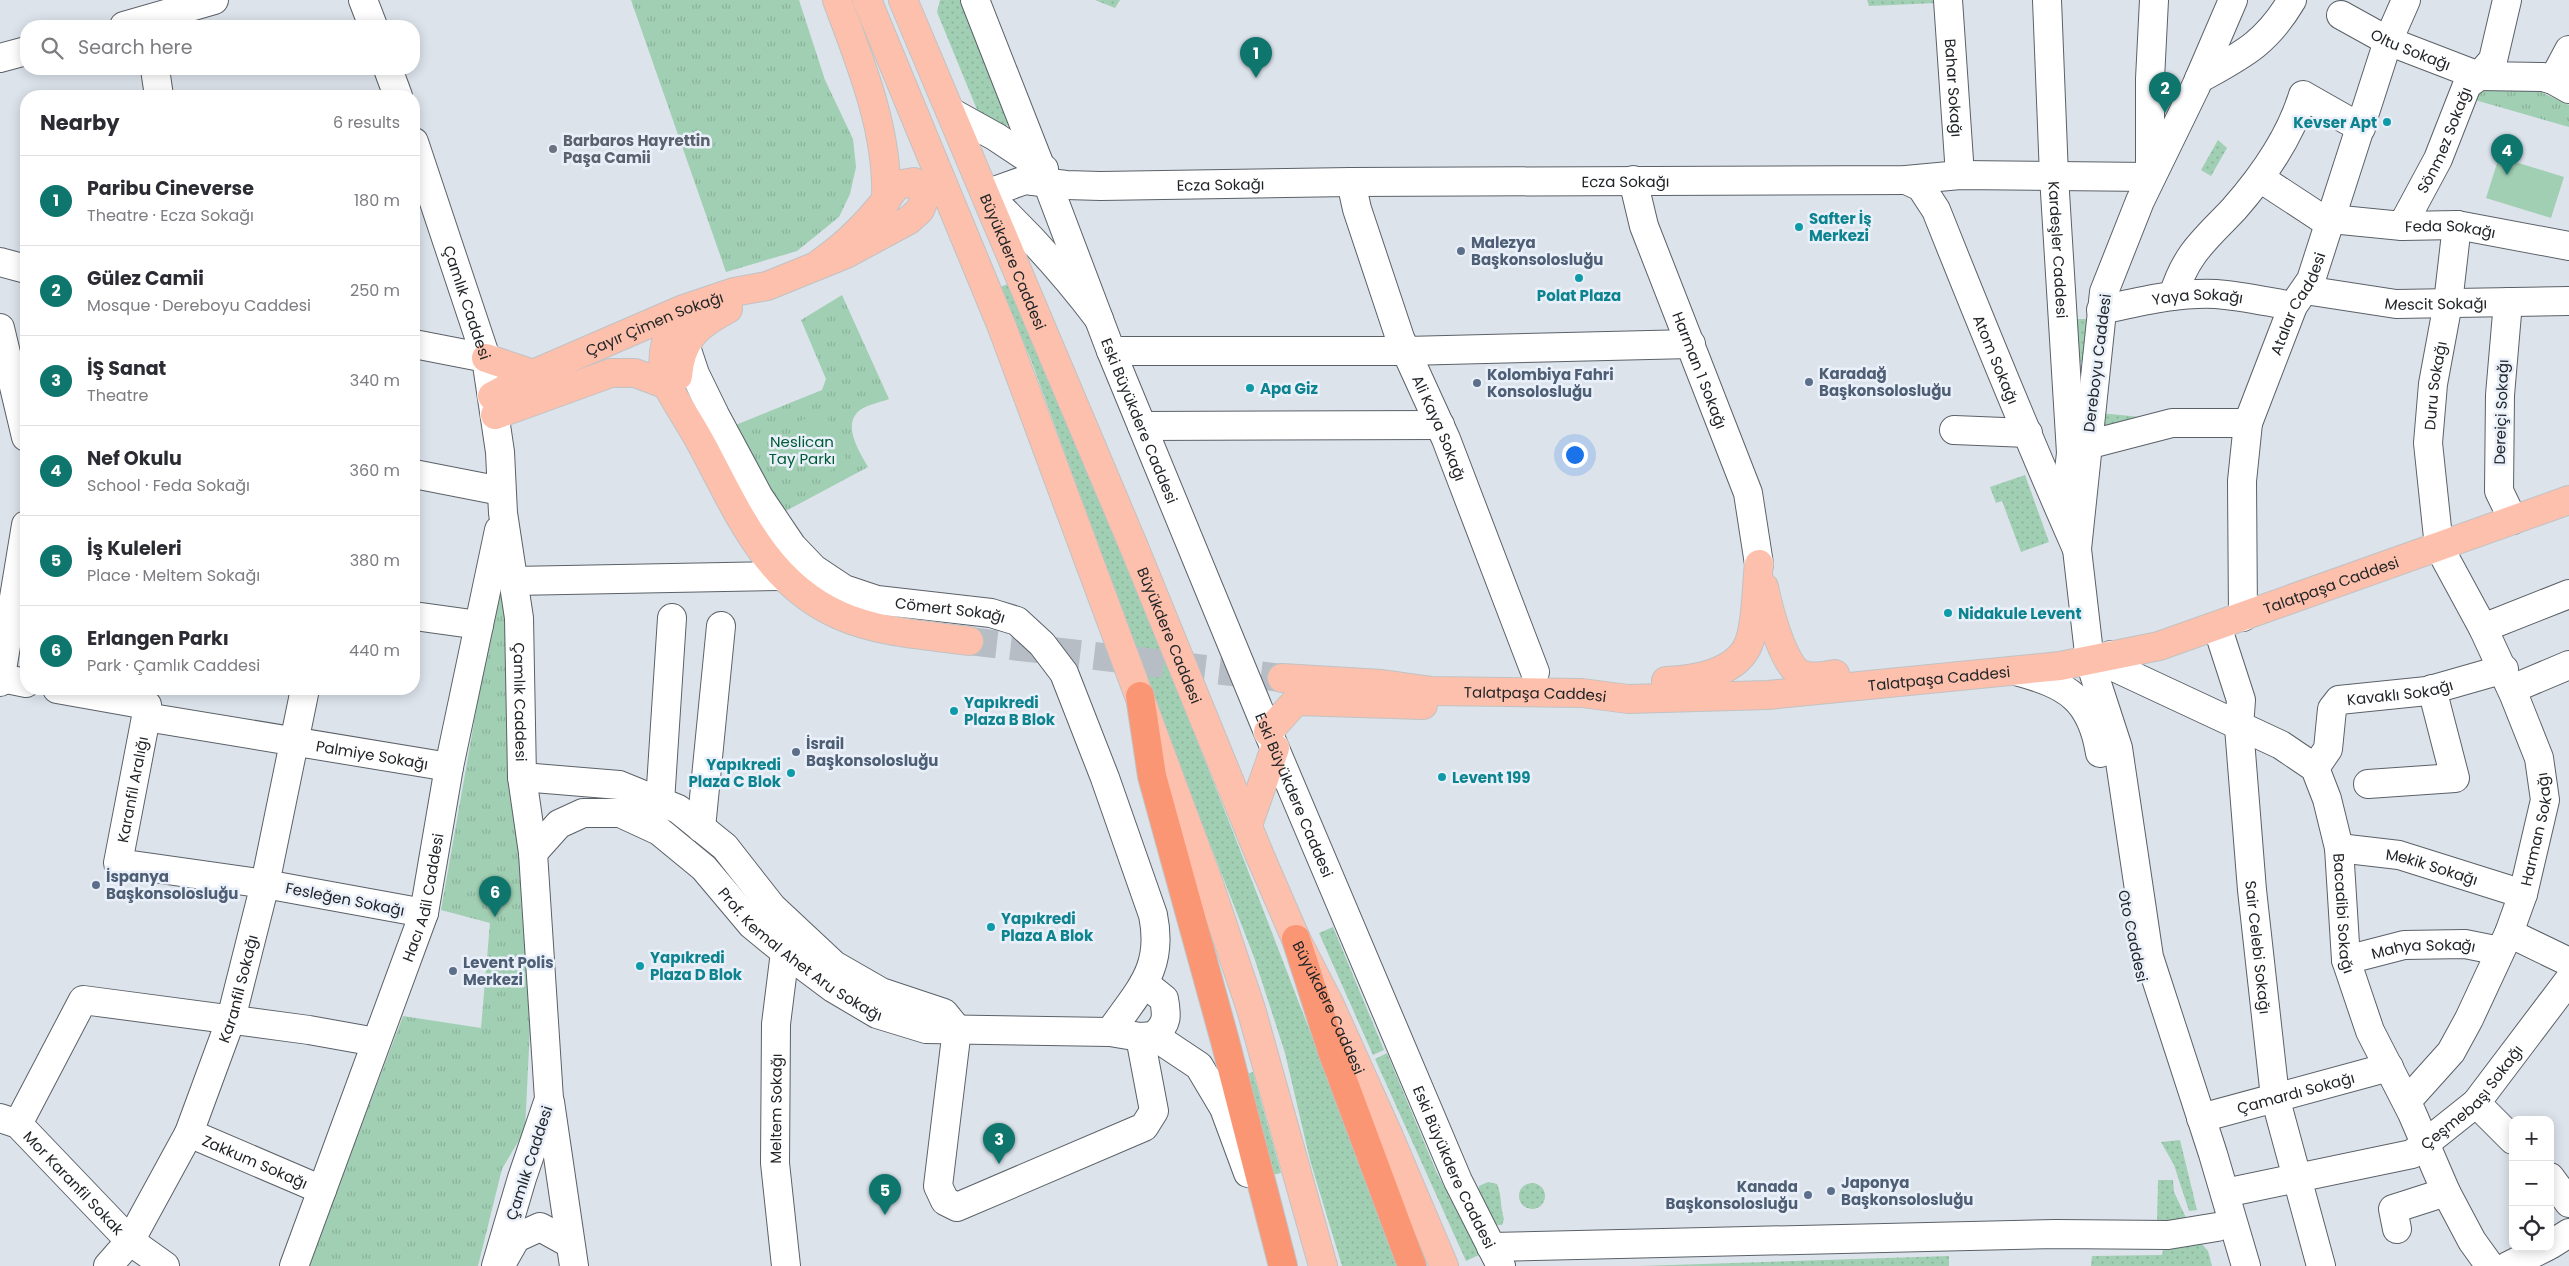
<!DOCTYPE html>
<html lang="en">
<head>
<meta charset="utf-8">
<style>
  body { margin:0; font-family:Poppins,sans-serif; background:#f2f2f3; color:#2b2b33 }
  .controls { position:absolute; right:15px; bottom:15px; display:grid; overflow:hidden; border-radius:10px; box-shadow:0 2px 12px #0003 }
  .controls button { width:45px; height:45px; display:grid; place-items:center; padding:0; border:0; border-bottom:1px solid #e1e1e2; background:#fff; color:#2b2b33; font:25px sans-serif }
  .you { position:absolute; left:1574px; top:454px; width:18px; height:18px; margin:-12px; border:4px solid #fff; border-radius:50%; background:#1a73e8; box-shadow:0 0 0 8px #1a73e833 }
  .badge { display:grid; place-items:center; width:32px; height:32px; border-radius:50%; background:#0f766e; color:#fff; font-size:16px; font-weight:700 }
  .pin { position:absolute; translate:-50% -41px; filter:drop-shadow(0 1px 2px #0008) }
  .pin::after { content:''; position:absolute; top:26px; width:18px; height:15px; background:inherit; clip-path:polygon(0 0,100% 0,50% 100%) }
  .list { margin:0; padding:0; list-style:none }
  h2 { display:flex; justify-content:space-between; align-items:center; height:65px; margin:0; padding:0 20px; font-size:21px }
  h2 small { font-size:16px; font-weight:400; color:#7c7c81 }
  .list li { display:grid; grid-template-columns:32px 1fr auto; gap:15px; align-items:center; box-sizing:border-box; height:90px; padding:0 20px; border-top:1px solid #e1e1e2 }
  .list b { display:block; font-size:19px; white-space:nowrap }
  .list p { margin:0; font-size:16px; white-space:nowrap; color:#7c7c81 }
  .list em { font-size:16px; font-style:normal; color:#7c7c81 }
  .icon { flex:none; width:28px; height:28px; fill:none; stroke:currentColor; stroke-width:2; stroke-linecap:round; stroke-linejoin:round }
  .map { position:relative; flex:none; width:2569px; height:1266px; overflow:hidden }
  .search { position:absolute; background:#fff; box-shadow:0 2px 12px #0003; left:20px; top:20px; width:400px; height:55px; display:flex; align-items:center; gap:12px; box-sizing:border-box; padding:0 18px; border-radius:20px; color:#7c7c81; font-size:19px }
  .panel { position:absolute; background:#fff; box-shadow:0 2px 12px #0003; left:20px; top:90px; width:400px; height:605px; border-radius:20px }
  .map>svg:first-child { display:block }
  .grass { fill:url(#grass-dots) }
  .park { fill:url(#park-tufts) }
  .pitch { fill:#a1cfb3 }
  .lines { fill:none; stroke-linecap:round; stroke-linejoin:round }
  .major-tunnel { stroke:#b7bdc4; stroke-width:28; stroke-dasharray:28 14; stroke-linecap:butt }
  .minor-casing { stroke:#5b6168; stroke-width:30 }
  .major-casing { stroke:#c1c2c3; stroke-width:30 }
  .highway-casing { stroke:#c1c2c3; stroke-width:30 }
  .minor { stroke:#fff; stroke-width:28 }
  .major { stroke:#fdc0ac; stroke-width:28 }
  .highway { stroke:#fb9674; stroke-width:28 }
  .culture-dot { fill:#0f9aa8; stroke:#e9f0f9; stroke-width:2 }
  .worship-dot { fill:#6b7280; stroke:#e9f0f9; stroke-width:2 }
  .service-dot { fill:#5c6f8a; stroke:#e9f0f9; stroke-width:2 }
  .labels { text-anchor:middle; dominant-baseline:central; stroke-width:5; stroke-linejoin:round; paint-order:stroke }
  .street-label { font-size:15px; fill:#222528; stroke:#e9f0f9 }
  .culture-label { font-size:15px; font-weight:bold; fill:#0d838f; stroke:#e9f0f9; text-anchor:start }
  .worship-label { font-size:15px; font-weight:bold; fill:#5b616d; stroke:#e9f0f9; text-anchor:start }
  .service-label { font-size:15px; font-weight:bold; fill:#4e5e75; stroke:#e9f0f9; text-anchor:start }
  .park-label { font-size:15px; fill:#005a35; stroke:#e9f0f9 }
</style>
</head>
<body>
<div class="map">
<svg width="2569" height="1266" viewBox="0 0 2569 1266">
  <defs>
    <pattern id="grass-dots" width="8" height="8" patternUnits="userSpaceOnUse" patternTransform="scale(1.25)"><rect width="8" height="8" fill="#a1cfb3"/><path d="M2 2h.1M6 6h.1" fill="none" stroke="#8ab29a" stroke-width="1.8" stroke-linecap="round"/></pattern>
    <pattern id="park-tufts" width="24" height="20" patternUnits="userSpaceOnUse" patternTransform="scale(1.25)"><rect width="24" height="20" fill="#a1cfb3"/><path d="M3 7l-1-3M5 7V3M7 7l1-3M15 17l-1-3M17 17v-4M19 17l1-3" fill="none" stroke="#8ab29a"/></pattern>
  </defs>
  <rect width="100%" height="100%" fill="#dce3eb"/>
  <path class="grass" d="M940,0H962L1012,122L1001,130L978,112L937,12Z
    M1095,0H1120L1115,8Z
    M1867,0H1937V3L1869,6Z
    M2218,140L2227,148L2211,176L2201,170Z
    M1008,284C1103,501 1191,722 1276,943C1317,1051 1360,1157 1399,1266H1342L1310,1160L1285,1053L1254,957L1159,713L1031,360L1000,287Z
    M2072,319H2093L2086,335L2084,362H2077Z
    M2100,413L2151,418L2099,438Z
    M2025,475L2049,542L2021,552L2002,501L1996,503L1990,487Z
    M1333,927L1384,1050L1373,1055L1319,933Z
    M1387,1053L1436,1171L1479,1255L1466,1261L1375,1059Z
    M1253,1072L1281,1173L1268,1176L1243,1075Z
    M2180,1140L2197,1210L2189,1211L2174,1165L2161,1142Z
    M2158,1180H2173L2174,1192L2188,1222L2157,1226Z
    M1488,1182L1497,1184C1502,1195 1500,1207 1504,1219L1502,1225H1497C1487,1218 1478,1199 1479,1186Z
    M1519 1196a13 13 0 1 1 26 0a13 13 0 1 1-26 0Z
    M2165,1240L2201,1243L2208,1251L2212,1266H2091L2092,1256L2162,1255Z
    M1949,1256V1266H1639Z"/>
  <path class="park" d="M631,0H799L825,80L853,139L856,167L850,194L839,217L797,251L726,272Z
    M2487,85L2539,91L2569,105V127L2468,98Z
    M842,295L889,399C881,402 867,405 860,410C841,425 860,452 868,467L782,513L733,426L822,390L826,379L801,320Z
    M501,570L531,1012L529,1048L525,1130L502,1169L478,1266H308L403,1016L481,1028L490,923L441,910Z"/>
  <path class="pitch" d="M2499,157L2564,177L2551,218L2486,198Z
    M824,410L847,463L818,476L794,424Z"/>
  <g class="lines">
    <path class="major-tunnel" d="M969,641L1282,678"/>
    <defs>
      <g id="minor">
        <path d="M363,0L373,26"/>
        <path d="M975,0L1041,168"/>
        <path id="s1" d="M1948,0L1960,175"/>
        <path id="s2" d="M2047,0L2054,176L2071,453C2069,472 2069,482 2054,494"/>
        <path d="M2233,0L2196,86L2140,201L2104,292L2077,549L2090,662L2118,748L2149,957L2213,1154L2246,1266"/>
        <path id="s3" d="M2341,15L2388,41L2479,76L2543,77L2553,80L2569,89"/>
        <path d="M124,26L214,0"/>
        <path d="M0,58L26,51"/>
        <path d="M155,69L159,96"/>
        <path d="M388,69L398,96"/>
        <path d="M2199,79C2242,55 2266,44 2292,0"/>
        <path d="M2553,80L2569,50"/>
        <path d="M951,112L996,137L1044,169"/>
        <path id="s4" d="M414,142L486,358L500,452L503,513L519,618L522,777L533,853L549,1099L522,1178L496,1266"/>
        <path d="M2150,173V79L2154,0"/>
        <path d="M2260,178L2330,224"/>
        <path id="s5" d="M1633,180L1644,226L1748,493L1759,564"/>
        <path id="s6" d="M1906,180L1921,187L1936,210C1981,323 2027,436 2076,547"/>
        <path id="s7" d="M1047,182L1111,351L1268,732L1458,1181L1501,1266"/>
        <path id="s8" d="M1351,182L1357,209L1400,338L1446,439L1535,672"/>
        <path id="s9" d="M2331,219L2402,226L2457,225L2569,246"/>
        <path id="s10" d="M2402,226L2438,159L2467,85L2479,76L2493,60L2507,0"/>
        <path d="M0,262L26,269"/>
        <path id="s11" d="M2305,290L2396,304L2569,301"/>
        <path d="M2173,296C2186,253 2205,240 2234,209C2263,176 2290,138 2303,95L2361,128"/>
        <path d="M2508,302L2500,395L2499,491L2513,520"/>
        <path id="s12" d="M2101,310C2139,302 2177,292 2216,294C2242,296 2268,302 2293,306"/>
        <path id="s13" d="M1099,319C1065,274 1027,232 986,194L1025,180L1066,185L1101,186L1351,182L1906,180L1960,175L2150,177"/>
        <path d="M0,328L26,437"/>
        <path d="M414,344L486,358"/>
        <path id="s14" d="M685,344L695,374L715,415L759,497L792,546L814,569L844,589L877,600L991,613L1017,621L1042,644L1064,673L1105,778L1153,915C1164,969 1139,990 1110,1032"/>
        <path d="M1111,351H1406L1691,344"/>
        <path d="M1142,426L1440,425"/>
        <path d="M1954,430L2028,433"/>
        <path d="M2087,445L2172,423H2248"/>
        <path d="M414,474L501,491"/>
        <path d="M513,581L781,576"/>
        <path d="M414,616L479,625"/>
        <path id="s15" d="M2243,617L2242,481L2248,423L2293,306L2311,280L2388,41L2406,0"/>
        <path id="s16" d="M2217,626L2241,700L2239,727L2252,890L2275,1097L2321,1266"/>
        <path d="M2483,628L2569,594"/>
        <path id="s17" d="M2111,655L2116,668L2281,745L2315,768L2327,799L2339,848L2346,960L2370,1031L2412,1113L2446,1192L2472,1241L2490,1266"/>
        <path d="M2016,671C2067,685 2091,698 2100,753"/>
        <path d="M1,678L26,683"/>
        <path d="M0,682L26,525"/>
        <path d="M57,689L147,705L146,717"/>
        <path d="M2512,689L2569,665"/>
        <path id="s18" d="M2315,768L2328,749L2332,709L2339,700L2427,691L2504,669"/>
        <path d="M522,777L619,785L678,809L725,847L772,907L834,965L881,992L944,1013L957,1029L938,1186L945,1201L957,1207L1144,1127L1154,1111L1140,1037"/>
        <path d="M2368,784L2455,778L2432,689"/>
        <path d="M648,814L660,802L672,618"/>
        <path d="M701,828L721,626"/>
        <path id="s19" d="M2339,848L2399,855L2523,894"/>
        <path id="s20" d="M533,853L559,824L583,813H620L659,831L704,868L752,925L785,952L833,988L877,1014L926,1029L1110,1032L1140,1037L1154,1036L1199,1066L1224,1108L1248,1173"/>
        <path id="s21" d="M424,913L265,884L118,863L146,717L449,767"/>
        <path d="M2509,933L2569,962"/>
        <path id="s22" d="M2346,960L2404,945L2465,944L2500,951"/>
        <path d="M1144,983L1164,999C1167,1016 1168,1023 1154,1036"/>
        <path id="s23" d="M2407,1101L2451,1052L2469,1019L2509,933L2523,894L2545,800L2539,758L2514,695L2483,628L2439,547L2428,443L2433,384L2448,303L2457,225"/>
        <path d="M550,1102L574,1266"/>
        <path d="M2476,1103L2513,1140"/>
        <path id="s24" d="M0,1118L18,1124L130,1241L165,1266"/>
        <path id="s25" d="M2201,1118L2389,1067"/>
        <path d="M18,1124L83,1000L309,1030L376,1042"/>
        <path id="s26" d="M189,1133L322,1190"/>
        <path d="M2550,1177L2569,1203"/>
        <path id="s27" d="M2225,1193L2412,1154L2476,1103L2569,980"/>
        <path d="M2397,1229L2393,1209L2446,1192"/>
        <path d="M2550,1245L2569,1233"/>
        <path d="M1491,1247L2056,1234L2168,1235L2217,1227"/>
        <path d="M503,1261L516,1238L540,1227L569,1243"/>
        <path id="s28" d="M108,1266L130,1241L189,1133L231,1019L265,884L305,689"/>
        <path id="s29" d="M294,1266L424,913L449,767L499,530"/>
        <path id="s30" d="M786,1266L775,1163L776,1024L785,952L789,937"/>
        <path d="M2508,1266L2546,1247"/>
      </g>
      <g id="major">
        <path d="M837,0C861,64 889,132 886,201"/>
        <path d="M867,0L1002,327L1209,884L1251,1009L1323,1266"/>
        <path id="s31" d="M903,0L1134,547L1260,856L1296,939L1329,1003L1387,1132L1444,1266"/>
        <path d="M690,310C664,324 659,359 667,385C678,406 692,426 703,447C738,513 767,583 839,615C879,633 926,635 969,641"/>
        <path d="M486,358L533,374"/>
        <path d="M678,376C681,339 697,325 728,309"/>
        <path id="s32" d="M492,396L533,374L681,310L734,292L767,286L846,254L909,220L920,210L924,200L922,187L914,182L897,185C875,216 852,241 820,263"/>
        <path d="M495,415L611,373H635L667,385"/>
        <path d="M1764,587C1768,607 1783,666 1801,674C1811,679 1824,676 1835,674"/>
        <path id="s33" d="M1282,678L1382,684L1432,691L1582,693L1628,699L1768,695L2060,666L2159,646L2569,500"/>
        <path d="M1666,681C1693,680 1735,674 1748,645C1757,626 1756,587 1759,564"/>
        <path d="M1268,732L1296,701L1423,705"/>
        <path d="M1248,825L1275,748"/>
      </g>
      <path id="highway" d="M1140,696L1152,776L1225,1041L1283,1266
        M1296,939L1332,1051L1412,1266"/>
    </defs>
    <use href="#minor" class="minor-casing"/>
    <use href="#major" class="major-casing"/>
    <use href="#highway" class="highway-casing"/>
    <use href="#minor" class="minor"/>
    <use href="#major" class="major"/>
    <use href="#highway" class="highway"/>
  </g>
  <g class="culture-dot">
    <circle cx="2387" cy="122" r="5"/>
    <circle cx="1799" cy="227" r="5"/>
    <circle cx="1579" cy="278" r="5"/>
    <circle cx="1250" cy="388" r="5"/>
    <circle cx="1948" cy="613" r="5"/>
    <circle cx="954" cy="711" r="5"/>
    <circle cx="791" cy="773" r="5"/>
    <circle cx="1442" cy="777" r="5"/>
    <circle cx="991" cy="927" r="5"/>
    <circle cx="640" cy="966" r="5"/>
  </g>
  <circle class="worship-dot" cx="553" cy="149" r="5"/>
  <g class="service-dot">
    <circle cx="1461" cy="251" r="5"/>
    <circle cx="1809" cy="382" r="5"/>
    <circle cx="1477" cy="383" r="5"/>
    <circle cx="796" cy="752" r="5"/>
    <circle cx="96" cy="885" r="5"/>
    <circle cx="453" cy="971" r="5"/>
    <circle cx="1831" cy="1191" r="5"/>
    <circle cx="1808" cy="1195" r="5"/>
  </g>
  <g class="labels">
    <g class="street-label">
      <text stroke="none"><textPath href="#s3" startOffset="78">Oltu Sokağı</textPath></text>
      <text stroke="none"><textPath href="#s1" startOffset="88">Bahar Sokağı</textPath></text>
      <text stroke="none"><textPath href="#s10" startOffset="96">Sönmez Sokağı</textPath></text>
      <text stroke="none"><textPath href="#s13" startOffset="811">Ecza Sokağı</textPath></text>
      <text stroke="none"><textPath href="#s13" startOffset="406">Ecza Sokağı</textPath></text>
      <text stroke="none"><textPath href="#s9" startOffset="120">Feda Sokağı</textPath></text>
      <text stroke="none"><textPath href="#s2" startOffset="250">Kardeşler Caddesi</textPath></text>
      <text stroke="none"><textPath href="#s31" startOffset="284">Büyükdere Caddesi</textPath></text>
      <text stroke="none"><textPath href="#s12" startOffset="98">Yaya Sokağı</textPath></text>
      <text stroke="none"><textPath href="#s11" startOffset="132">Mescit Sokağı</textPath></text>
      <text stroke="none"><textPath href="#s4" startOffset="169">Çamlık Caddesi</textPath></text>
      <text stroke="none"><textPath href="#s15" startOffset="324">Atalar Caddesi</textPath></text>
      <text stroke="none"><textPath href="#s32" startOffset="178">Çayır Çimen Sokağı</textPath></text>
      <text stroke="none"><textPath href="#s6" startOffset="205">Atom Sokağı</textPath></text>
      <text transform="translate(2097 363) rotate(-83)">Dereboyu Caddesi</text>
      <text stroke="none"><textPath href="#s5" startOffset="202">Harman 1 Sokağı</textPath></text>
      <text stroke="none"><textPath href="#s23" startOffset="775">Duru Sokağı</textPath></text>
      <text transform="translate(2501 412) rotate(-88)">Dereiçi Sokağı</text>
      <text stroke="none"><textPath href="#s7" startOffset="256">Eski Büyükdere Caddesi</textPath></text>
      <text stroke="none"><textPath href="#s8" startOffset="262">Ali Kaya Sokağı</textPath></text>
      <text stroke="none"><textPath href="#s33" startOffset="1064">Talatpaşa Caddesi</textPath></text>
      <text stroke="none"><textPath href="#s14" startOffset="406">Cömert Sokağı</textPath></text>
      <text stroke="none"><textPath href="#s31" startOffset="689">Büyükdere Caddesi</textPath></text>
      <text stroke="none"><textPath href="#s33" startOffset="659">Talatpaşa Caddesi</textPath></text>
      <text stroke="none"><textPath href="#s18" startOffset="136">Kavaklı Sokağı</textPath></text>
      <text stroke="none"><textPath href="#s33" startOffset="254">Talatpaşa Caddesi</textPath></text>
      <text stroke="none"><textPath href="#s4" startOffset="574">Çamlık Caddesi</textPath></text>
      <text stroke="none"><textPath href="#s21" startOffset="688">Palmiye Sokağı</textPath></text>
      <text stroke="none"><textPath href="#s21" startOffset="385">Karanfil Aralığı</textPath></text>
      <text stroke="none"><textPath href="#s7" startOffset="661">Eski Büyükdere Caddesi</textPath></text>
      <text stroke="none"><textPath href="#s23" startOffset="306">Harman Sokağı</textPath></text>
      <text stroke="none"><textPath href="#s19" startOffset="95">Mekik Sokağı</textPath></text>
      <text stroke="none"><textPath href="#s29" startOffset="391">Hacı Adil Caddesi</textPath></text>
      <text transform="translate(345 899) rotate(11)">Fesleğen Sokağı</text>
      <text stroke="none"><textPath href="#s17" startOffset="386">Bacadibi Sokağı</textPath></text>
      <text transform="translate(2133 936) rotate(78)">Oto Caddesi</text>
      <text stroke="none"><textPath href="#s16" startOffset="326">Sair Celebi Sokağı</textPath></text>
      <text stroke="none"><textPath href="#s20" startOffset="334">Prof. Kemal Ahet Aru Sokağı</textPath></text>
      <text stroke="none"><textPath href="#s22" startOffset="79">Mahya Sokağı</textPath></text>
      <text stroke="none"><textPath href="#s28" startOffset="309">Karanfil Sokağı</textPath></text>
      <text stroke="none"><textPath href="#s31" startOffset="1094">Büyükdere Caddesi</textPath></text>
      <text stroke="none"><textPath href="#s25" startOffset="98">Çamardı Sokağı</textPath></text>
      <text stroke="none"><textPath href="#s27" startOffset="274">Çeşmebaşı Sokağı</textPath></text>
      <text stroke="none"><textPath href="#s30" startOffset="158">Meltem Sokağı</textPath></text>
      <text stroke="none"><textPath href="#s26" startOffset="72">Zakkum Sokağı</textPath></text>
      <text transform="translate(529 1163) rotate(-72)">Çamlık Caddesi</text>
      <text stroke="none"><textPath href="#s7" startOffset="1066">Eski Büyükdere Caddesi</textPath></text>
      <text stroke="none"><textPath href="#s24" startOffset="100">Mor Karanfil Sokak</textPath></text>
    </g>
    <g class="culture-label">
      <text x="2377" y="122" text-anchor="end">Kevser Apt</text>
      <text x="1809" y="218">Safter İş<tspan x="1809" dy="17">Merkezi</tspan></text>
      <text x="1579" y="295" text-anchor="middle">Polat Plaza</text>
      <text x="1260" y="388">Apa Giz</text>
      <text x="1958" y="613">Nidakule Levent</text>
      <text x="964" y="702">Yapıkredi<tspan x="964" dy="17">Plaza B Blok</tspan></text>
      <text x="781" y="764" text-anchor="end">Yapıkredi<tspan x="781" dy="17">Plaza C Blok</tspan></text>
      <text x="1452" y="777">Levent 199</text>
      <text x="1001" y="918">Yapıkredi<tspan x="1001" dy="17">Plaza A Blok</tspan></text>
      <text x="650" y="957">Yapıkredi<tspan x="650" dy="17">Plaza D Blok</tspan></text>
    </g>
    <g class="worship-label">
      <text x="563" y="140">Barbaros Hayrettin<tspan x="563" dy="17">Paşa Camii</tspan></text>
    </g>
    <g class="service-label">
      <text x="1471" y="242">Malezya<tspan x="1471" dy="17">Başkonsolosluğu</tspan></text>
      <text x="1819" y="373">Karadağ<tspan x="1819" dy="17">Başkonsolosluğu</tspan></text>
      <text x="1487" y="374">Kolombiya Fahri<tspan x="1487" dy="17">Konsolosluğu</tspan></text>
      <text x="806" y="743">İsrail<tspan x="806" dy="17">Başkonsolosluğu</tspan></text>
      <text x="106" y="876">İspanya<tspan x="106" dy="17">Başkonsolosluğu</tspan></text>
      <text x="463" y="962">Levent Polis<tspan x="463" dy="17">Merkezi</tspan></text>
      <text x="1841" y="1182">Japonya<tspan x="1841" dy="17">Başkonsolosluğu</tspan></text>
      <text x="1798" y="1186" text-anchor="end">Kanada<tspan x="1798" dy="17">Başkonsolosluğu</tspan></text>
    </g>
    <g class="park-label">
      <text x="802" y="441">Neslican<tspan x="802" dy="17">Tay Parkı</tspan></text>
    </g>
  </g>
</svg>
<div class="controls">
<button>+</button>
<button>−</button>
<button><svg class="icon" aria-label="locate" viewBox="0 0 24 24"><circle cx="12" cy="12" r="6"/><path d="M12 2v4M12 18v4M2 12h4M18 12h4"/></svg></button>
</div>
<div class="you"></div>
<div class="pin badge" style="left:1256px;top:78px">1</div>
<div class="pin badge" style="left:2165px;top:113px">2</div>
<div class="pin badge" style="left:999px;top:1164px">3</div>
<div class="pin badge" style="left:2507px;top:175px">4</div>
<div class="pin badge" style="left:885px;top:1215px">5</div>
<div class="pin badge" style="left:495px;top:917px">6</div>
<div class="search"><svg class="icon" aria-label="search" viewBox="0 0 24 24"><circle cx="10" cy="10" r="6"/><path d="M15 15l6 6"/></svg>Search here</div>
<section class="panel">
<h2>Nearby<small>6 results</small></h2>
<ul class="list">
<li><span class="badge">1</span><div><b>Paribu Cineverse</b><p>Theatre · Ecza Sokağı</p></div><em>180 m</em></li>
<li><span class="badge">2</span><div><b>Gülez Camii</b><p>Mosque · Dereboyu Caddesi</p></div><em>250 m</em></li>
<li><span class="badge">3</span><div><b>İŞ Sanat</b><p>Theatre</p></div><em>340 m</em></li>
<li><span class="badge">4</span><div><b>Nef Okulu</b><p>School · Feda Sokağı</p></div><em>360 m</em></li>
<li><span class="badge">5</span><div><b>İş Kuleleri</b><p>Place · Meltem Sokağı</p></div><em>380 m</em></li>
<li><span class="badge">6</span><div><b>Erlangen Parkı</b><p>Park · Çamlık Caddesi</p></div><em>440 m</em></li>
</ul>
</section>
</div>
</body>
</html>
